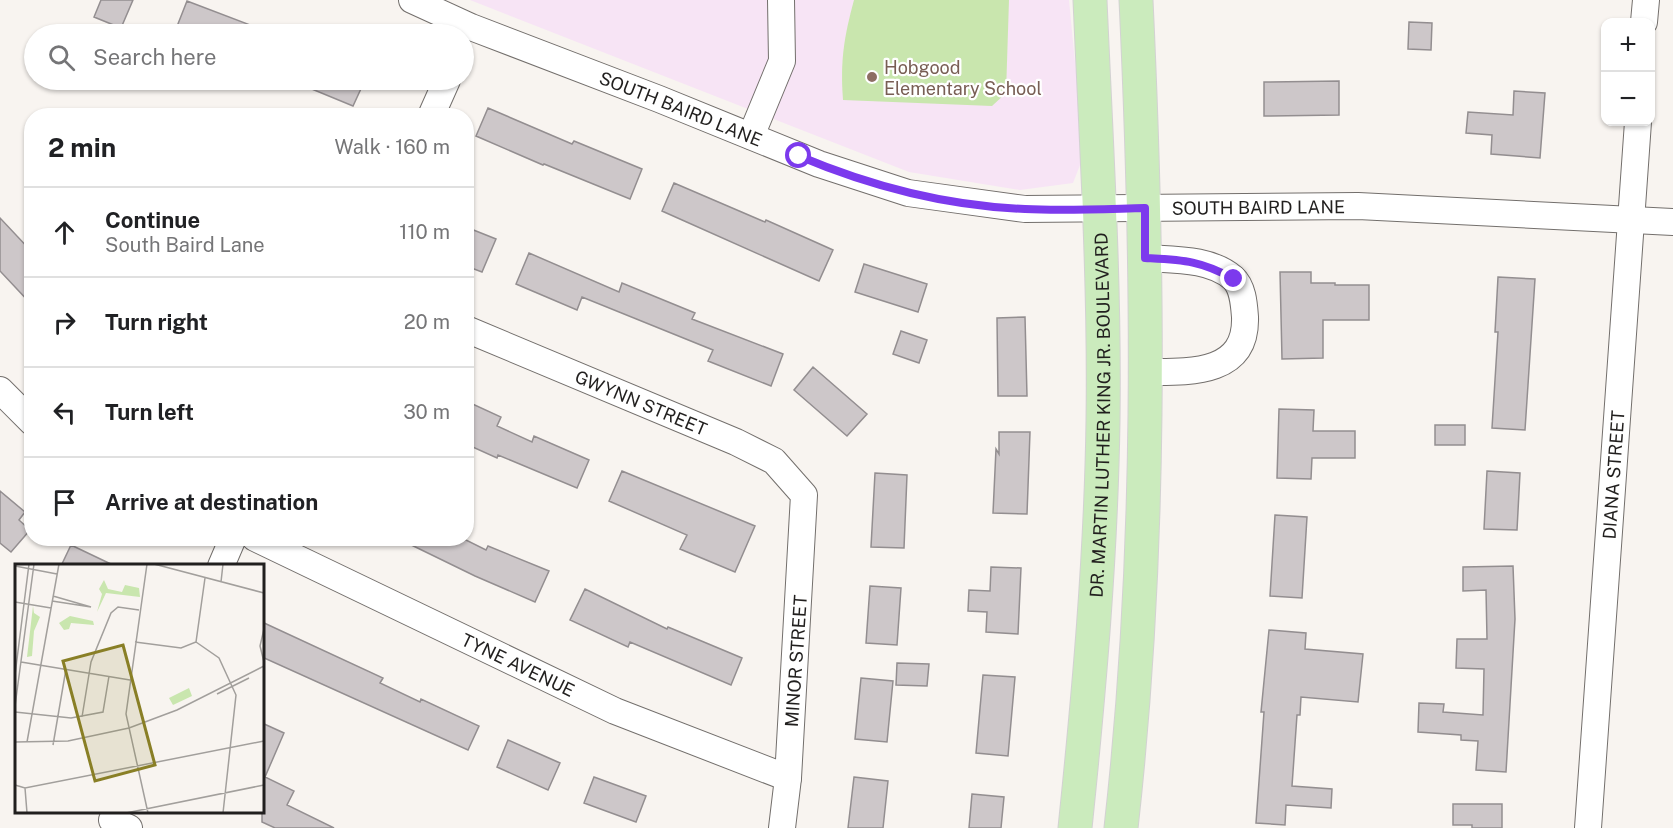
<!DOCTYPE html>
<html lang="en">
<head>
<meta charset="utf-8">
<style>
  body { margin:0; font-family:"Public Sans",sans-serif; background:#f6f6f6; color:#202124 }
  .controls { position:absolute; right:18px; top:18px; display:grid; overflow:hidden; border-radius:12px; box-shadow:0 2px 4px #0004 }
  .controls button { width:54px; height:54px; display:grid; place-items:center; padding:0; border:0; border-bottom:2px solid #e0e0e0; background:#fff; color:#202124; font:30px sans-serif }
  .stop { position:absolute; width:18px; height:18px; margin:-14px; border:4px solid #7c3aed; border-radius:50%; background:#fff }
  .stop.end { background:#7c3aed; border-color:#fff; box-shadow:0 2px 6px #0008 }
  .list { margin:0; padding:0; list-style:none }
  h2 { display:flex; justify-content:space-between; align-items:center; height:78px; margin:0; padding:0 24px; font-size:26px }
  h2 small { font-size:20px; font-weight:400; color:#757577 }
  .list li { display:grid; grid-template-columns:39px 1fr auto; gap:18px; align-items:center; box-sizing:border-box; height:90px; padding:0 24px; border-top:2px solid #e0e0e0 }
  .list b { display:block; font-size:22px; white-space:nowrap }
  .list p { margin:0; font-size:20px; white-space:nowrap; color:#757577 }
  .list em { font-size:20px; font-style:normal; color:#757577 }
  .icon { flex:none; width:33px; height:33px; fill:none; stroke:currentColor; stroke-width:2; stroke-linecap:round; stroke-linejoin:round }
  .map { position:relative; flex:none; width:1673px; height:828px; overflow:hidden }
  .search { position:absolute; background:#fff; box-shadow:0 2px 4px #0004; left:24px; top:24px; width:450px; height:66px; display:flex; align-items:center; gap:15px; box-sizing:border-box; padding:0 21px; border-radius:33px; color:#757577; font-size:22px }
  .panel { position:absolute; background:#fff; box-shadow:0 2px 4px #0004; left:24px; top:108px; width:450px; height:438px; border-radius:24px }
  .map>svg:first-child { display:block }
  .education { fill:#f7e4f5 }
  .green { fill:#c9e6ae }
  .building { fill:#cdc7c9; stroke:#938e90; stroke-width:1.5 }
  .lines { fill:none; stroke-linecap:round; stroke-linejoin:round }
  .minor-casing { stroke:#736f6c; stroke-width:28 }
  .major-casing { stroke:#d3d2d2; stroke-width:35 }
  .minor { stroke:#fff; stroke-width:26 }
  .major { stroke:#cbebbd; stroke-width:33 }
  .route { stroke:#7c3aed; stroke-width:8 }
  .education-dot { fill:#8d6e63; stroke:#fff; stroke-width:2 }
  .labels { text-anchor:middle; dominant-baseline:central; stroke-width:4.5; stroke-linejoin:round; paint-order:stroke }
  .education-label { font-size:18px; fill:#785e54; stroke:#fff; text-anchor:start }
  .street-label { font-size:18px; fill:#211f1e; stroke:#fff }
  .inset-road { fill:none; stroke:#a29f9c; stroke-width:1.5 }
  .view { fill:#897f26; fill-opacity:0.15; stroke:#897f26; stroke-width:3 }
  .inset-edge { fill:none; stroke:#211f1e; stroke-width:3 }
</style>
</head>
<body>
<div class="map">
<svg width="1673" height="828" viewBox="0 0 1673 828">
  <rect width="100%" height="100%" fill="#f8f4f0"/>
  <path class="education" d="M470,0H1069L1084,155L1073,183L1020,190L909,172Z"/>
  <path class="green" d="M854,0H1009L1006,93L992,106L843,100C840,61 844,37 854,0Z"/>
  <path class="building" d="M101,0H133L121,28L94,17Z
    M187,1L271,33V34H174Z
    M1409,22L1432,23L1431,50L1408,49Z
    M290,80H365L353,106Z
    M1339,81V115L1264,116V82Z
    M1514,91L1545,93L1540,158L1491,154L1492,135L1466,133L1468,112L1513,115Z
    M488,108L572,144L574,141L642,169L630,199L544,164L543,165L476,136Z
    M674,183L765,222L766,220L833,250L819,281L662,211Z
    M0,218L32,252V305L0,271Z
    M466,227L496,239L482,272L466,266Z
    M529,253L619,292L622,283L695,313L692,319L783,354L771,386L708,361L713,350L582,297L577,310L516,284Z
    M864,264L927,284L918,312L855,292Z
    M1280,272H1311V283H1335V285H1369V320H1323V358L1282,359Z
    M1498,277L1535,279L1525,430L1492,428L1498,332H1495Z
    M1025,317L1027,396H998L997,318Z
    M901,331L927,340L919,363L893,354Z
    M813,367L867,414L847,436L794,390Z
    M466,401L501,417L497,426L532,442L534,436L589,460L577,488L498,455L497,458L466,444Z
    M1279,409L1314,410L1313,431H1355V458H1312L1311,479L1277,478Z
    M1435,425H1465V445H1435Z
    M999,432H1030L1027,514L993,513L996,449L999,454Z
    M622,471L755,526L735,572L680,549L687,535L609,501Z
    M1487,471L1520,473L1517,530L1484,529Z
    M875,473L907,475L904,548L871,547Z
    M0,491L25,512L19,520L30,530L11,552L0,543Z
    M1275,515L1307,517L1302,598L1270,596Z
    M397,538H462L486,550L488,546L549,571L535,602L475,576Z
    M71,545L115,566H61Z
    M1513,566L1515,619L1506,772L1476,770L1478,741L1461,740V735L1418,732L1419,703L1444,704L1443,712L1483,715L1484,669L1456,668L1457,639H1487L1486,590L1463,591V567Z
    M991,567L1021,568L1018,634L986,632L987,612L968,611L969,590L990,591Z
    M870,586L901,588L897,645L866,643Z
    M585,589L667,629L668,627L742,658L731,685L630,642L628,647L570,620Z
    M262,622L383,678L380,683L420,702L421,699L479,726L468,750L262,657Z
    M1269,630L1306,633L1305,649L1363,654L1358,702L1301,697L1300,715H1297L1292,786L1332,789L1331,808L1286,805L1285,825L1256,823L1264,712H1261Z
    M897,663L929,664L927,686L896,685Z
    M983,675L1015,677L1008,756L976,753Z
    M861,678L893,681L887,742L855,739Z
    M262,723L284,733L265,777L294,791L287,805L334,828H275L262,822Z
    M508,740L560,763L548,790L497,767Z
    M594,777L646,796L636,822L584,803Z
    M854,777L888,781L883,828H848Z
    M972,794L1004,797L1001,828H969Z
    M1453,804H1502V828H1472V825H1453Z"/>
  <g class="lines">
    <defs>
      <g id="minor">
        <path id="s1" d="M412,0L471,27L659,99L819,164L908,193L1025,209L1358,206L1673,222"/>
        <path d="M1644,22L1646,0"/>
        <path d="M431,116L447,80"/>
        <path d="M751,136L782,61L781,0"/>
        <path d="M1145,258C1173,260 1210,258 1233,278C1243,287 1244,304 1245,317C1247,376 1187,372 1145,372"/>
        <path id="s2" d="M466,329L736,442L774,461L804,495L788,778L782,828"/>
        <path d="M0,390L32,422"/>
        <path id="s3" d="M255,538L615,711L788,778"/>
        <path d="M221,566L233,538"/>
        <path d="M112,820L129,828"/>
        <path id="s4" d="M1588,828L1638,122"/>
      </g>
      <g id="major">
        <path id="s5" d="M1075,828C1089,693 1101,557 1103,421C1105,281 1096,140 1090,0"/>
        <path d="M1121,828C1152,553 1149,276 1136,0"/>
      </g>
    </defs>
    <use href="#minor" class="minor-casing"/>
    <use href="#major" class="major-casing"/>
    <use href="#minor" class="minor"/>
    <use href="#major" class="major"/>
  </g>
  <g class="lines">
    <path class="route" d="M799,156C870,186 948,206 1025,209C1065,211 1105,209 1145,208V258C1182,260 1200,260 1234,279"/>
  </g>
  <circle class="education-dot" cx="872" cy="77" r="6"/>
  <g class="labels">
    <g class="education-label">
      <text x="884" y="67">Hobgood<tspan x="884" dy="21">Elementary School</tspan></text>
    </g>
    <g class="street-label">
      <text stroke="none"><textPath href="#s1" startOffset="290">SOUTH BAIRD LANE</textPath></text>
      <text stroke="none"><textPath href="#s1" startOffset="884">SOUTH BAIRD LANE</textPath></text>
      <text stroke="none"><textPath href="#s2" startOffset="190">GWYNN STREET</textPath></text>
      <text stroke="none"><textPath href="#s5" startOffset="414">DR. MARTIN LUTHER KING JR. BOULEVARD</textPath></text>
      <text stroke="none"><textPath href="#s4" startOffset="354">DIANA STREET</textPath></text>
      <text transform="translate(796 661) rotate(-86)">MINOR STREET</text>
      <text stroke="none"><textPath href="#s3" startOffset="292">TYNE AVENUE</textPath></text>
    </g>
  </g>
  <g transform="translate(15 564)">
    <rect width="249" height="249" fill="#f8f4f0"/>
    <path d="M89,16L93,25L107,28L110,21L124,24L125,33L91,29L82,48L87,30L84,25ZM18,42L19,49L25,53L19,67L17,92L12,93ZM55,52L78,57L79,61L56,59L54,65L49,66L44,59ZM174,124L177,132L158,141L154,134Z" fill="#c9e6ae"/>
    <path class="inset-road" d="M132,0L111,150L133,249M139,0L249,29M0,2L42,10M206,18L208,0M37,37L76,43L38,32M0,38L36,44M249,65L245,82L249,98M120,78L166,84L181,78L190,14M181,78L204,94L221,131L208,249M6,98L115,116M0,111L14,0M202,130L234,114M0,142L19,0M0,148L56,154L88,148L94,112M67,153L76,98L96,49L103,43L124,46M0,178L53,177L114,164L162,146L249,102M12,178L44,0M38,181L51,105M0,221L10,224L249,177M10,224L12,249M111,249L249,221"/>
    <path class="view" d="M108,81L140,201L80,217L48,97Z"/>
    <rect width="249" height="249" class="inset-edge"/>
  </g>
</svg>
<div class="controls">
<button>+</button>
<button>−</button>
</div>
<div class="stop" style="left:799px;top:156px"></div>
<div class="stop end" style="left:1234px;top:279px"></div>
<div class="search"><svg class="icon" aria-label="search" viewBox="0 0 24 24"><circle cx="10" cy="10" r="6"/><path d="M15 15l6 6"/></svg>Search here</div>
<section class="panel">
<h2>2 min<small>Walk · 160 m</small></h2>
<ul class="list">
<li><svg class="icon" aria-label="ahead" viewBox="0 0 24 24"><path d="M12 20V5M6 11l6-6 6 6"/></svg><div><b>Continue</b><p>South Baird Lane</p></div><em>110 m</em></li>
<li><svg class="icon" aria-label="right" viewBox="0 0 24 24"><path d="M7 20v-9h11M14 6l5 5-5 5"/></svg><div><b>Turn right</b></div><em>20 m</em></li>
<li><svg class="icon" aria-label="left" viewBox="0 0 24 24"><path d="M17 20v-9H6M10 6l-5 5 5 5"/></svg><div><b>Turn left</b></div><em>30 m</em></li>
<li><svg class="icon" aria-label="arrive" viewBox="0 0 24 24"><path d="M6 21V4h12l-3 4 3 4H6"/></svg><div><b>Arrive at destination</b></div></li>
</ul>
</section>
</div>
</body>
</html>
